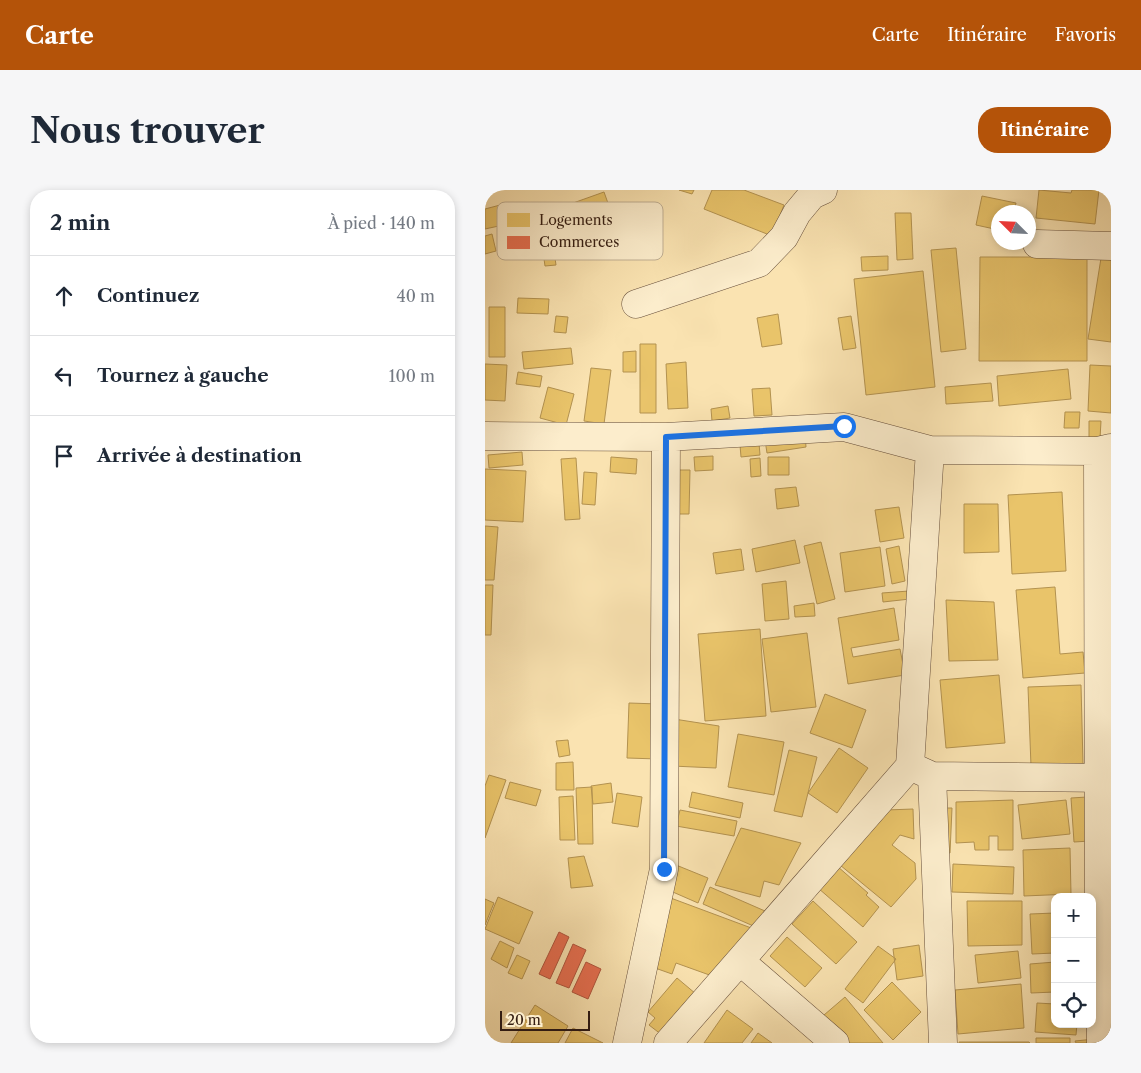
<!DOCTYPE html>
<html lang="fr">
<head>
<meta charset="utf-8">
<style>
  body { margin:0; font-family:"Libre Caslon Text",serif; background:#f6f6f7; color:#1f2937 }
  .controls { position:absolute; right:15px; bottom:15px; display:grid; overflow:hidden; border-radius:10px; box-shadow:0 2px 8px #0003 }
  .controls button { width:45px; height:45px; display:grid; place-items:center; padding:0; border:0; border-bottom:1px solid #e0e1e3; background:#fff; color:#1f2937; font:25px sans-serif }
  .compass { position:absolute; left:506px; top:15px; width:45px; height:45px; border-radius:50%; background:#fff; box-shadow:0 2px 8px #0003; rotate:294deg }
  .scale { position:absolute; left:15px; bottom:12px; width:90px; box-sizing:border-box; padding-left:5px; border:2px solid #341d12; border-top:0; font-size:14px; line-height:18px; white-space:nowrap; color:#341d12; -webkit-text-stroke:4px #fcedcc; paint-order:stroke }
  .stop { position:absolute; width:15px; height:15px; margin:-11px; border:4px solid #1a73e8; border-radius:50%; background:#fff }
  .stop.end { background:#1a73e8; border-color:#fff; box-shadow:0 1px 5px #0008 }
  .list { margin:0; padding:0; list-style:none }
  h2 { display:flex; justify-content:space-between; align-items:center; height:65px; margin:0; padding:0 20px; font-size:21px }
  h2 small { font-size:16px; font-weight:400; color:#747a83 }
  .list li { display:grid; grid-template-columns:32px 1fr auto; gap:15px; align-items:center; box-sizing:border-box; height:80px; padding:0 20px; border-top:1px solid #e0e1e3 }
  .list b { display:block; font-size:19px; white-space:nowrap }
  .list em { font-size:16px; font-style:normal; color:#747a83 }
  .icon { flex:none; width:28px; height:28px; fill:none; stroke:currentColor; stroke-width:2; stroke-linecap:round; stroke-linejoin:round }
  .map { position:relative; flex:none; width:626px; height:853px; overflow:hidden; border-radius:20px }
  header { display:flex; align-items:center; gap:30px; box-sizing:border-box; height:70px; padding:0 25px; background:#b45309; color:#fff }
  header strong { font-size:24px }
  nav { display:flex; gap:28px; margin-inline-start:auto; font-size:18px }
  .intro { display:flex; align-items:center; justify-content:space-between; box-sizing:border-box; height:120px; padding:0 30px }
  h1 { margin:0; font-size:35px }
  .button { padding:12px 22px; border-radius:20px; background:#b45309; color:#fff; font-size:18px; font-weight:700 }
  main { display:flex; gap:30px; padding:0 30px }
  aside { flex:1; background:#fff; border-radius:20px; box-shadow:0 2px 8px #0003 }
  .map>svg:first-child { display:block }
  .homes { fill:#e9c46a; stroke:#b39250 }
  .shops { fill:#e76f51; stroke:#b1563e }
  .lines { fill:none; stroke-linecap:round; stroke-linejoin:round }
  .street-casing { stroke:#664e3a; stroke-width:29 }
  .street { stroke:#fcedcc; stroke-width:28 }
  .route { stroke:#1a73e8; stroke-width:6 }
  .key { fill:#fcedcc; stroke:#c0af94; stroke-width:1 }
  .key-label { font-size:14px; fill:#341d12 }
</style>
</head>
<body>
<header>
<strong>Carte</strong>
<nav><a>Carte</a><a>Itinéraire</a><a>Favoris</a></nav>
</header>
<div class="intro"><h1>Nous trouver</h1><a class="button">Itinéraire</a></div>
<main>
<aside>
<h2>2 min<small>À pied · 140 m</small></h2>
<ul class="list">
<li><svg class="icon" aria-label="ahead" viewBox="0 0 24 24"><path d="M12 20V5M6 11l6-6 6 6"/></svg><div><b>Continuez</b></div><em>40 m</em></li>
<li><svg class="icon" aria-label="left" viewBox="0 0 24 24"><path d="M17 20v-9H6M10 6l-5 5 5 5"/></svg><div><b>Tournez à gauche</b></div><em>100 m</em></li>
<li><svg class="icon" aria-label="arrive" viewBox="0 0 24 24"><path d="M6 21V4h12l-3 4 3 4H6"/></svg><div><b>Arrivée à destination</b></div></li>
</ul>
</aside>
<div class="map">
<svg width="626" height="853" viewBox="0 0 626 853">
  <rect width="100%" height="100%" fill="#fae3b1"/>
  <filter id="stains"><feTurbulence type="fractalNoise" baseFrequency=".004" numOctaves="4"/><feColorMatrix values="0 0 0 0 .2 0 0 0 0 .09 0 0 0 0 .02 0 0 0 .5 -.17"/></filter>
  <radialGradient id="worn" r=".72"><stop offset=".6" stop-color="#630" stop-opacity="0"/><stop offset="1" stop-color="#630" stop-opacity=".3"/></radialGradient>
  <path class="homes" d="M194,0H209L207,4Z
    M227,0H259L299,15L287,46L219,19Z
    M554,0L586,3L587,0H614L610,34L551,28Z
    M119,2L124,16L65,38L60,23Z
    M497,6L531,13L529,22H514V40L491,35Z
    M19,14L23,34L0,39V19Z
    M410,23H426L428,69L412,70Z
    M7,44L11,61L0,64V46Z
    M68,54L71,75L60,76L57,55Z
    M471,58L481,159L456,162L446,60Z
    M617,62L626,63V152L603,149Z
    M403,66V80L377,81L376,67Z
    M495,67H602V171H494Z
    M438,81L450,197L381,205L369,89Z
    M33,108L64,109L63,124L32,123Z
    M4,117H20V167H4Z
    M293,124L297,154L277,157L272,128Z
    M71,126L83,127L81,143L69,142Z
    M366,126L371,158L358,160L353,128Z
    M155,154H171V223H155Z
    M86,158L88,174L39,179L37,162Z
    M151,161V182H138V162Z
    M201,172L203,218L183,219L181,174Z
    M0,174L22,175L20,211L0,210Z
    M605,175L626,176V223L603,221Z
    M106,178L126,180L119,234L99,231Z
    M583,179L586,209L514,216L512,186Z
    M33,182L57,186L55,197L31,194Z
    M506,193L508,211L461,214L460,197Z
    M63,197L89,204L81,235L55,228Z
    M285,198L287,225L269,226L267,199Z
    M243,216L245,228L227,231L226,219Z
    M580,222H595L594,238H579Z
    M604,231H616L615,249H604Z
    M320,244L321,257L282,263L280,250Z
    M274,253L275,265L256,267L255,255Z
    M37,262L38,275L4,278L3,265Z
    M228,266V280L210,281L209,267Z
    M126,267L152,269L151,284L125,282Z
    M283,267H304V285H283Z
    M91,268L95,329L80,330L76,269Z
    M275,268L276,286L266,287L265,269Z
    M0,279L41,281L38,332L0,330Z
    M187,280H205L204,324H186Z
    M99,282L112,283L110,315L97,314Z
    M311,297L314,316L292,319L290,299Z
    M577,302L581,381L527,384L523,305Z
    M479,314H513L514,362L479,363Z
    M414,317L419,348L395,352L390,320Z
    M0,336L13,337L9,390H0Z
    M310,350L315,373L271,382L267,359Z
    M336,352L350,409L332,414L319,356Z
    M414,356L420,391L407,394L401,359Z
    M395,357L400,396L360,402L355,363Z
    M256,359L259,380L231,384L228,363Z
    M301,391L304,429L280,431L277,394Z
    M0,395H8L6,445H0Z
    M570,397L575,464L598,462L600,483L538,488L531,400Z
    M424,401L425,409L398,412L397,403Z
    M461,410L509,412L513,470L464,471Z
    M329,413L330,426L310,427L309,416Z
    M409,418L414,450L366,458L368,467L415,459L420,485L363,494L353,428Z
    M275,439L281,526L220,531L213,444Z
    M322,443L331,517L286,522L277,449Z
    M514,485L520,553L461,558L455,490Z
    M596,495L598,574L546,576L543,497Z
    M340,504L381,520L367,558L325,543Z
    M144,513L174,514L173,569L142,568Z
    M189,529L234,536L231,578L187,576Z
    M253,544L299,552L289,605L243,597Z
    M83,550L85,565L74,567L71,551Z
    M354,558L383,578L352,623L323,603Z
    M304,560L332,567L317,627L289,621Z
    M88,572L89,600H71V573Z
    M4,585L21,590L0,648V596Z
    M25,592L56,600L51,616L20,608Z
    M126,593L128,612L108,614L106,596Z
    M107,597L108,654H93L91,598Z
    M207,602L258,613L255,628L204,617Z
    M132,603L157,607L153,637L127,633Z
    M88,606L90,650H75L74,607Z
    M602,607L605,651L589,652L586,608Z
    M528,610V660H513V646H504V660H490L489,652L471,653V612Z
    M581,610L585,644L537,649L533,615Z
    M455,618H467L465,663H453Z
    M428,619L429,649L415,645L407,655L430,673L431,689L406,717L355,675L401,620Z
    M195,620L252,631L249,646L191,636Z
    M256,638L316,653L294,695L279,691L275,707L230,695Z
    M585,658L586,704L539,706L538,660Z
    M99,666L108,696L86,698L83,668Z
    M468,674L529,677L528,704L467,702Z
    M191,675L223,688L213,713L181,699Z
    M352,676L383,703L381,705L394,717L378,737L333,698Z
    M225,697L280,721L273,738L218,714Z
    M13,707L48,722L34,754L0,739Z
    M183,707L269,739L230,787L191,773L187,784L170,778Z
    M0,709L9,713L0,735Z
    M328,711L372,752L351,774L307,734Z
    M482,711H537V755L483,756Z
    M570,723V763L547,764L545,724Z
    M302,747L337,778L320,797L285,766Z
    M15,751L29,758L22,778L6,769Z
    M434,755L438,786L412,790L408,759Z
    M393,756L411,769L378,813L360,799Z
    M533,761L536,788L493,793L490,765Z
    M32,765L45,771L37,789L23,783Z
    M570,772V802L546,803L545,774Z
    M192,788L211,804L177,845L164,835L170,828L163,822Z
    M407,792L436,822L408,850L379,820Z
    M536,794L539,838L473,844L470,800Z
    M360,807L398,853H362L339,825Z
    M552,813L570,814V834H592L591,845L550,842Z
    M50,815L83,836L73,853H26Z
    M242,820L268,839L257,853H219Z
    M88,838L118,853H80Z
    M273,843L287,853H266Z
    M551,848H585V853H551Z
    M610,849V853H591L590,851Z
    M474,852H544L545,853H474Z"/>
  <path class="shops" d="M74,742L84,747L65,789L54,784Z
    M88,754L101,760L84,798L71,793Z
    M101,772L116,779L103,809L87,802Z"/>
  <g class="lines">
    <defs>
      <path id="street" d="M552,54L626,56
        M151,114L274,73L299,47L312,23L327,5L338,0
        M0,246L181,247L359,237L445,260L613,261L626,258
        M613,261L614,767H626
        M425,576L445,260
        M447,586L458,853
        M614,767L616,853
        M255,771L350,853
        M142,853L179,679L181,247
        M183,853L425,576L447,586L626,588"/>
    </defs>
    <use href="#street" class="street-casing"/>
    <use href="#street" class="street"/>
  </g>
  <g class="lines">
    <path class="route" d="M179,679L181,247L359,236"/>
  </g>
  <rect x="12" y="12" width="166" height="58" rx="8" class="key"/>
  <rect x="22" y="23" width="23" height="14" fill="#e9c46a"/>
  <rect x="22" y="46" width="23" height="13" fill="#e76f51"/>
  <g class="key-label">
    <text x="54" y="35">Logements</text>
    <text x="54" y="57">Commerces</text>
  </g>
  <rect width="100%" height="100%" filter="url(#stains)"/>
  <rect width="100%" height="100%" fill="url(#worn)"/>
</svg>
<div class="controls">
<button>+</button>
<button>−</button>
<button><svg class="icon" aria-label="locate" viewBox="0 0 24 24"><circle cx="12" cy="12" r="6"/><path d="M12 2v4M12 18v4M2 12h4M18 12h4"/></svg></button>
</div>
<svg class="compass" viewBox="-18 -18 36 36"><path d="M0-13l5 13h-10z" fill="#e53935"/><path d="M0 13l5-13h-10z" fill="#747a83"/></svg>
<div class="scale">20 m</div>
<div class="stop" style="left:359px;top:236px"></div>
<div class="stop end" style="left:179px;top:679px"></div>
</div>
</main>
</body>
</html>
